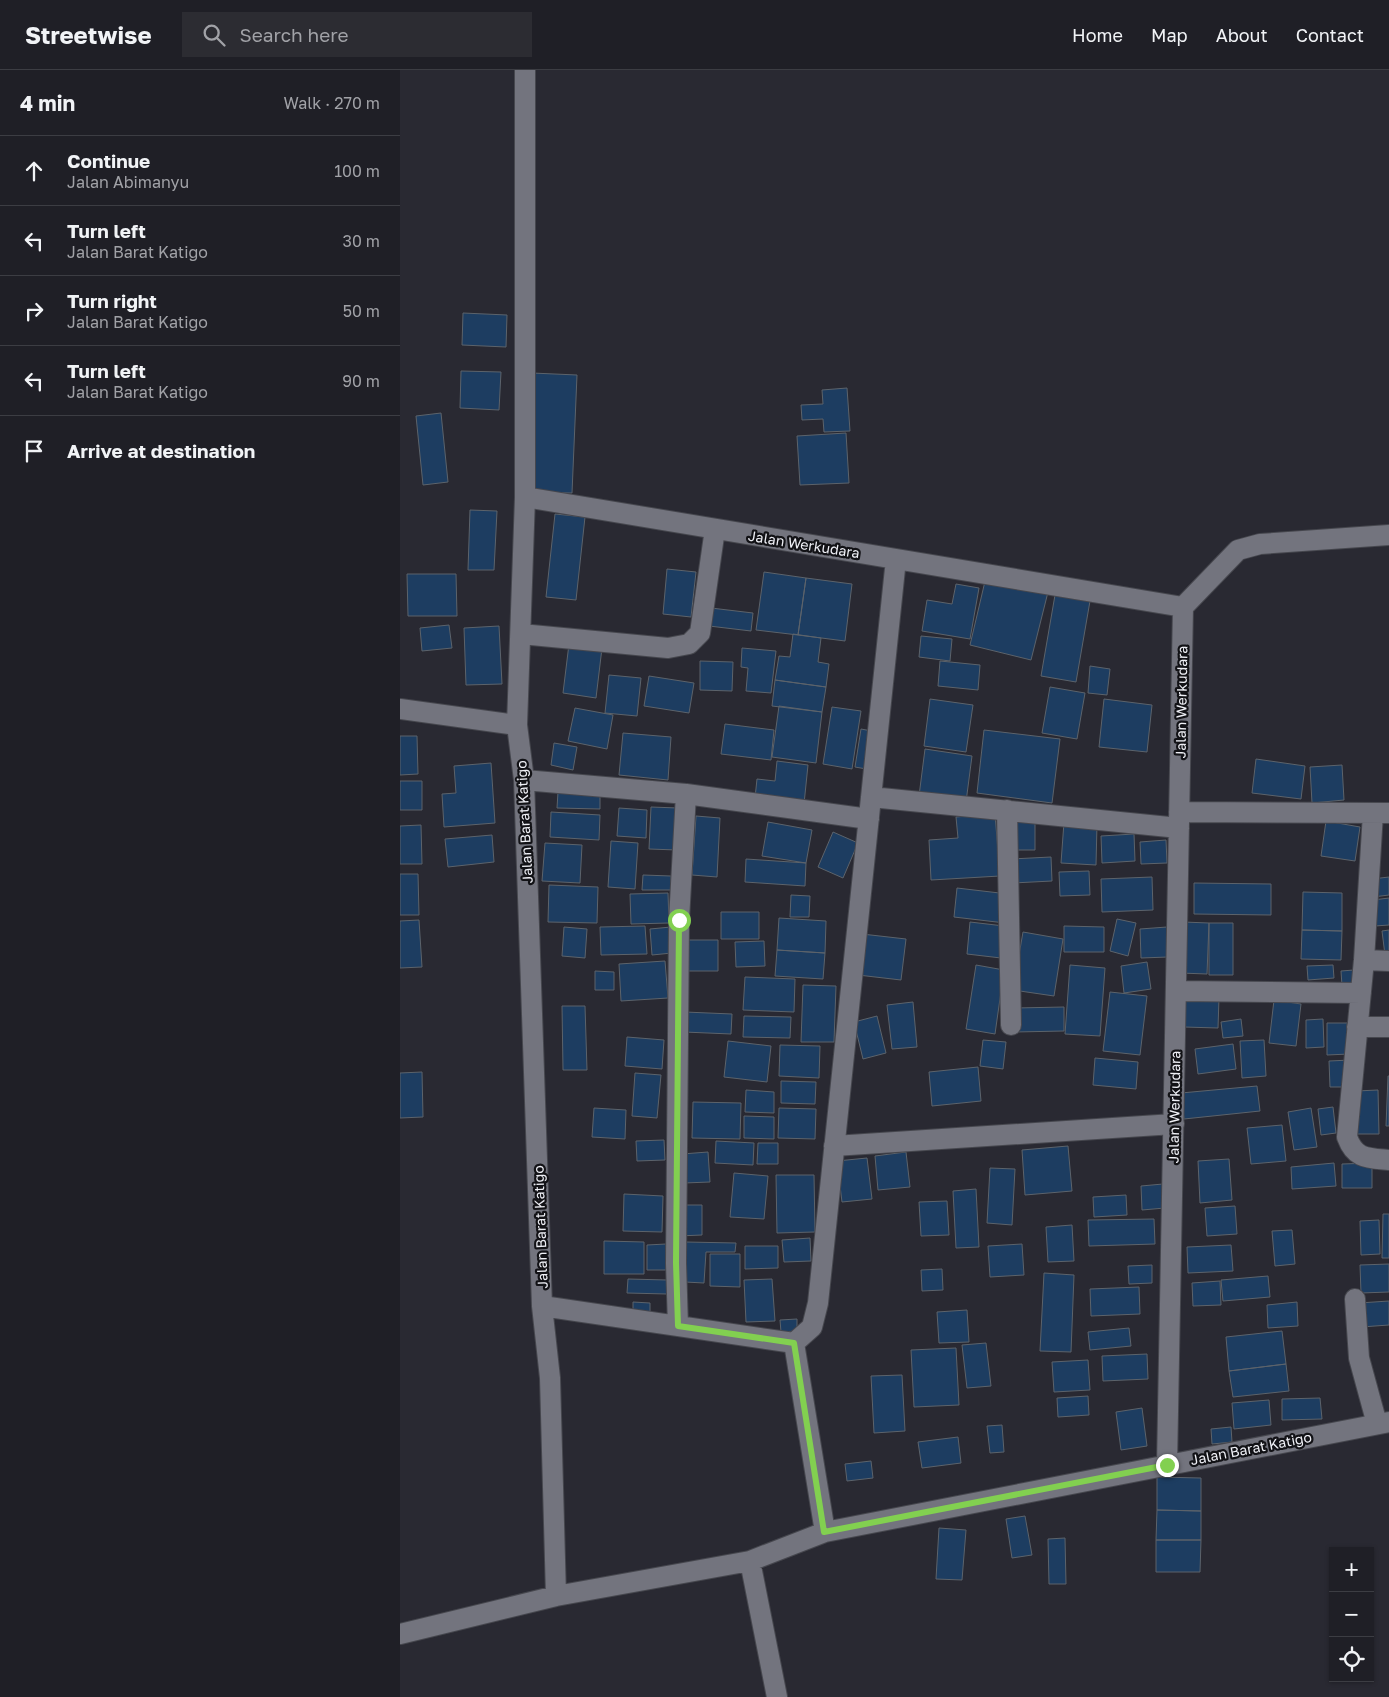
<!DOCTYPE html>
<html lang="en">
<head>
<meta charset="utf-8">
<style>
  body { margin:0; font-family:"Golos Text",sans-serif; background:#2c2c32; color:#f1f3f6 }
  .controls { position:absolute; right:15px; bottom:15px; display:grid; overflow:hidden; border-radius:0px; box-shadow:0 1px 4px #0004 }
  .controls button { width:45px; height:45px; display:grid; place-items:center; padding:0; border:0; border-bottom:1px solid #3c3d43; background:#1f1f26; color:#f1f3f6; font:25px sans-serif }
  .stop { position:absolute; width:15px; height:15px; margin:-11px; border:4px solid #82d050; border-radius:50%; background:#fff }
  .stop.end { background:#82d050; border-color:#fff; box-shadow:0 1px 5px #0008 }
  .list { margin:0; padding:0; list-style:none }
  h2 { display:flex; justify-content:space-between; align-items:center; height:65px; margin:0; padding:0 20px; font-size:21px }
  h2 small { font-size:16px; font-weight:400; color:#a1a2a7 }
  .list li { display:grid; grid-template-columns:32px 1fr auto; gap:15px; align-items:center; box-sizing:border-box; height:70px; padding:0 20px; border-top:1px solid #3c3d43 }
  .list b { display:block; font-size:19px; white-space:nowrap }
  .list p { margin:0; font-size:16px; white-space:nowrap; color:#a1a2a7 }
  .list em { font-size:16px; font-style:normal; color:#a1a2a7 }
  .icon { flex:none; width:28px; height:28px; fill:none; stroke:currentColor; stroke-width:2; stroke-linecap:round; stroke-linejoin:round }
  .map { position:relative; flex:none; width:989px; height:1627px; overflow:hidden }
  header { display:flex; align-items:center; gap:30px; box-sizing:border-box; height:70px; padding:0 25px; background:#1f1f26; border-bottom:1px solid #3c3d43 }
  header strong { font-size:24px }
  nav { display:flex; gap:28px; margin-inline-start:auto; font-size:18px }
  .search { width:350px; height:45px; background:#2c2c32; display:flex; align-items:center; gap:12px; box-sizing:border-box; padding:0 18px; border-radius:0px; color:#a1a2a7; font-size:19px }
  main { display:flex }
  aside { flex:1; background:#1f1f26 }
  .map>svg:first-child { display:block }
  .building { fill:#1d3d61; stroke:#5c636b }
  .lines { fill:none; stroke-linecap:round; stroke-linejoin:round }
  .street-casing { stroke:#46474e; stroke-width:22 }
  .street { stroke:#73747e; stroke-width:20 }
  .route { stroke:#82d050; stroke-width:6 }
  .labels { text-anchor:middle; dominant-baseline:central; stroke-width:4.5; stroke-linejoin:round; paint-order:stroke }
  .street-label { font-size:14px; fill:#eff0f6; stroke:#121216 }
</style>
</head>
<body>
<header>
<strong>Streetwise</strong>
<div class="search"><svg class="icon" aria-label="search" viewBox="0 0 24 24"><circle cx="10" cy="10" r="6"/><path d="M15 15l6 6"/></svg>Search here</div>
<nav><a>Home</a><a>Map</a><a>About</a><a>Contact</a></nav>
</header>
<main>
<aside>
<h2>4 min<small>Walk · 270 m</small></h2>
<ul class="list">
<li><svg class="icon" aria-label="ahead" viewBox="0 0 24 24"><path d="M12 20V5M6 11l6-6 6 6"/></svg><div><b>Continue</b><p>Jalan Abimanyu</p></div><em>100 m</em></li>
<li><svg class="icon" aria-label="left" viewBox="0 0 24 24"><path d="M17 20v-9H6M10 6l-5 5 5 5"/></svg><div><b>Turn left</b><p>Jalan Barat Katigo</p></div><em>30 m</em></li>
<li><svg class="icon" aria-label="right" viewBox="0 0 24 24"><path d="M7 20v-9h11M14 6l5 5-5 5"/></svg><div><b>Turn right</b><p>Jalan Barat Katigo</p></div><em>50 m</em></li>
<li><svg class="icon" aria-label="left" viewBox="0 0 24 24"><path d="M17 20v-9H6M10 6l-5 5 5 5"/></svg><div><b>Turn left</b><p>Jalan Barat Katigo</p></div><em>90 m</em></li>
<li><svg class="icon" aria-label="arrive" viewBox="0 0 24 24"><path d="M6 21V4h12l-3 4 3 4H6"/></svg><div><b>Arrive at destination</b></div></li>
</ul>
</aside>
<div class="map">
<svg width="989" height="1627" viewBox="0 0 989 1627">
  <rect width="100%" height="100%" fill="#292932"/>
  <path class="building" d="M63,243L107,245L106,277L62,275Z
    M61,301L101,302L99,340L60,338Z
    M132,303L177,305L172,423L128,422Z
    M447,318L450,361L424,362L423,349L402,350L401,335L423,334L422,320Z
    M41,343L48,412L23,415L16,346Z
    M446,363L449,413L400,415L397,366Z
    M70,440L97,441L94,500H68Z
    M155,444L185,447L176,530L146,527Z
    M267,499L296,502L291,547L263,544Z
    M364,502L406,508L398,565L356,560Z
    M7,504H56L57,546H8Z
    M586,507L648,522L631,590L570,575Z
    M406,508L452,514L445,571L398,565Z
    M556,514L579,518L570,569L522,561L527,530L552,534Z
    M655,525L690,531L676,612L641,606Z
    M311,538L353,543L351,561L309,556Z
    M49,555L52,578L22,581L20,558Z
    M99,556L102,614L66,615L64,558Z
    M393,564L421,568L418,592L429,594L426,617L375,610L379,586L390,587Z
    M521,566L552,569L550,591L519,587Z
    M169,574L202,578L196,628L163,623Z
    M342,578L376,581L371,623L346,621L348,598L341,597Z
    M300,591L333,592L332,621L300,620Z
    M540,591L580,595L578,620L538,616Z
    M690,596L710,599L707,625L688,623Z
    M209,605L241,608L237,646L205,643Z
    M249,606L294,613L289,643L244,636Z
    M375,610L426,617L422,642L372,636Z
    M650,617L685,623L677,669L642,663Z
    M530,629L573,635L566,682L524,676Z
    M704,629L752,635L747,682L699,677Z
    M379,636L422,642L416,693L372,687Z
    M432,637L461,641L452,699L423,694Z
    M175,638L213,645L207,679L168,671Z
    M325,654L374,660L371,690L321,684Z
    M461,659L477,662L472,700L455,697Z
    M584,660L660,669L652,733L577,723Z
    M223,663L271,667L268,710L219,705Z
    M0,666H17L18,704L0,705Z
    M154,673L177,677L173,700L151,695Z
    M525,679L572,686L566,732L519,726Z
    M856,689L905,696L901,729L852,723Z
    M377,691L408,695L404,734L355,728L357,709L375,711Z
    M91,693L95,753L44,757L42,724L56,723L54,696Z
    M942,695L944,730L912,733L910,697Z
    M0,711H22V740H0Z
    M158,722L200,723V739L157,738Z
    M251,737L278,738L277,780L249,779Z
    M219,738L247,740L246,768L217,766Z
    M151,742L200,745L199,770L150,767Z
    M595,744L600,806L531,810L529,770L558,768L556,747Z
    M296,746L320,748L317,807L292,805Z
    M635,747V780H611V748Z
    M926,751L960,757L955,791L921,786Z
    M368,752L412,760L406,793L362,786Z
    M664,752L697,754L696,795L661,793Z
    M21,755L22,794H0V756Z
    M433,762L458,773L443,808L418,797Z
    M734,764L735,791L702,793L701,766Z
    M92,765L94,792L48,797L45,769Z
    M766,770L767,793L741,794L740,772Z
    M211,771L238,773L235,819L208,817Z
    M145,773L182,775L180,813L142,811Z
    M651,787L652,811L613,813L611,789Z
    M346,789L406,793L405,816L345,812Z
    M689,801L690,825L660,826L659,802Z
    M0,804H18L19,845H0Z
    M243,805L271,806V820H242Z
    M752,807L753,840L702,842L701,809Z
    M989,807V825L973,827L972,809Z
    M794,813L871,814V845L794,844Z
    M149,815L198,817L197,853L148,852Z
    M557,818L608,824L605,853L554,847Z
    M903,822L942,823V861L902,860Z
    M268,823L269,853L231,854L230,824Z
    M391,825L410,826L409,847H390Z
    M989,828V855L975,856L973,830Z
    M321,842H359V869H321Z
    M379,848L426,851L425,883L377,880Z
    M717,849L736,853L728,886L710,881Z
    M19,850L22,897L0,898V851Z
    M570,852L604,856L601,888L567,884Z
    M783,852L809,853L807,904L780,903Z
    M809,853H833V905H809Z
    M245,856L247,884L201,885L200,857Z
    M664,856L704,857V882H664Z
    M164,857L187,859L185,888L162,886Z
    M271,857L272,883L252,885L250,859Z
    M767,857L768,887L741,888L740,859Z
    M902,860L942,861L941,890L901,889Z
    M989,860V884L985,885L982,861Z
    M623,862L663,869L654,926L613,920Z
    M462,864L506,869L501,910L458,905Z
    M281,870H318V901H281Z
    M364,871L365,896L336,897L335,872Z
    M377,880L425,883L423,909L375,906Z
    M265,891L268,928L221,931L219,894Z
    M747,892L751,919L724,923L721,896Z
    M576,895L604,900L595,964L566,959Z
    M670,895L705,898L700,966L665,964Z
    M933,895L934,908L908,910L907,896Z
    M954,900L955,915L942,916L941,901Z
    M195,901L214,902V920H195Z
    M345,907L395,909L394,942L343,940Z
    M403,915L436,916L434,972H401Z
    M710,922L747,926L740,985L703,981Z
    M785,927L819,928L818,958L784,957Z
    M874,930L901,934L896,976L869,973Z
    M513,932L517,977L492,979L487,935Z
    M162,936H185L187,1000H163Z
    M664,937V961L615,962V938Z
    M285,942L332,944L331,964L284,962Z
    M344,946L391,947L390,968L343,967Z
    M477,946L486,983L463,989L454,952Z
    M841,949L843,966L823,968L821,952Z
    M923,949L924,977L906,978V950Z
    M927,953H948L949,984L927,985Z
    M227,967L264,970L262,999L225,996Z
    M583,970L606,972L603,999L580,996Z
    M864,970L866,1006L842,1008L840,971Z
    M328,971L371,976L367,1012L324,1007Z
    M833,974L836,999L798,1004L795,979Z
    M380,975L420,976L419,1008L379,1006Z
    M695,988L738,992L736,1019L693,1015Z
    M951,990L948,1017H930L929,991Z
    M578,997L581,1031L532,1036L529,1002Z
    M22,1002L23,1047L0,1048V1003Z
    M235,1003L261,1005L257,1048L232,1046Z
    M988,1006H989V1056H986Z
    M381,1011L416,1012L415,1034L381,1033Z
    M857,1016L860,1041L784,1049L781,1023Z
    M346,1020L374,1022V1043L345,1042Z
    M978,1020L979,1064H957L956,1021Z
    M293,1032L341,1033L340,1069L292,1068Z
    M933,1037L936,1063L921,1065L918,1039Z
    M194,1038L226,1040L225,1069L192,1067Z
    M379,1038L416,1039L415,1069L378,1068Z
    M911,1038L917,1077L894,1080L888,1042Z
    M344,1046L374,1047V1069L344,1068Z
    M882,1055L886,1091L851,1094L847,1058Z
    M264,1070L265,1090L237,1091L236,1071Z
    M316,1071L354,1073L353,1095L315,1093Z
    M358,1073H378V1094H357Z
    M668,1076L672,1121L625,1125L622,1080Z
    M308,1082L310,1112L284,1113L282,1084Z
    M506,1082L510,1117L478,1120L475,1086Z
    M467,1088L472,1129L442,1132L437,1091Z
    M829,1089L832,1130L800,1133L798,1091Z
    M934,1093L936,1116L892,1119L891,1097Z
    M972,1093V1118H942V1094Z
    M590,1098L615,1099L612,1155L587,1153Z
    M334,1103L368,1106L364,1149L330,1147Z
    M376,1105H414L415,1162L377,1163Z
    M763,1114L765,1138L742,1140L741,1116Z
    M576,1119L579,1177L556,1178L553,1121Z
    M224,1124L263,1126L262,1162L223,1161Z
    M726,1125L727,1145L694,1147L693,1127Z
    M547,1131L549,1165L521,1166L519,1132Z
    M277,1135H302V1165L278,1166Z
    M835,1136L837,1164L807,1166L805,1138Z
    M983,1144H989V1188H982Z
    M754,1149L755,1174L689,1176L688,1150Z
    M979,1150L980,1184L961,1185L960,1151Z
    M672,1155L674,1191L648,1192L646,1157Z
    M892,1160L895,1194L875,1196L872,1161Z
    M410,1168L411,1191L384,1192L382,1170Z
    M204,1171L244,1172V1204H204Z
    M286,1172L336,1173L335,1182H306L304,1213L285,1212Z
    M266,1174V1200H247V1175Z
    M622,1174L624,1205L590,1207L588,1176Z
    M831,1175L833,1201L788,1203L787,1177Z
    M345,1176H378V1198L345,1199Z
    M310,1184H340V1217L310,1216Z
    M989,1194V1222L961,1223L960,1195Z
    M752,1195V1213L729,1214L728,1196Z
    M542,1199L543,1220L522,1221L521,1200Z
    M644,1203L674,1205L671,1282L640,1281Z
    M868,1206L870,1227L823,1231L821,1210Z
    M228,1209L267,1210V1224L227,1223Z
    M372,1209L375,1251L346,1252L344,1210Z
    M820,1211L821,1235L793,1236L792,1213Z
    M739,1217L740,1244L691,1246L690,1219Z
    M989,1231V1255L961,1257L959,1233Z
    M233,1232L250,1233V1245L233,1244Z
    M897,1232L898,1256L868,1258L867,1235Z
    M567,1240L569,1272L539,1273L537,1242Z
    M397,1249V1261L381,1262L380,1250Z
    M729,1258L731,1276L690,1280L688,1262Z
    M882,1261L886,1294L829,1301L826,1267Z
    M586,1273L591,1316L567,1318L562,1275Z
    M556,1278L559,1335L514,1337L511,1280Z
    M747,1284L748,1309L703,1311L702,1286Z
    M688,1290L690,1320L654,1322L652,1292Z
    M886,1294L889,1321L833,1327L829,1301Z
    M502,1305L505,1361L474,1363L471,1306Z
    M688,1326L689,1345L658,1347L657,1328Z
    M920,1328L922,1349L882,1350V1329Z
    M869,1330L871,1355L834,1359L832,1333Z
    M742,1338L747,1376L721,1380L716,1342Z
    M602,1355L604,1382L590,1383L587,1356Z
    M831,1357L832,1372L812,1374L811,1359Z
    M558,1367L561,1393L522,1398L518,1372Z
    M471,1391L473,1408L447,1411L445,1394Z
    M757,1407L801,1408V1441L757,1440Z
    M757,1440L801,1441V1470H756Z
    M625,1446L632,1485L612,1488L606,1449Z
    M539,1458L566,1460L562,1510L536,1509Z
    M665,1468L666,1514H649L648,1469Z
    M756,1470H801L800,1502H756Z"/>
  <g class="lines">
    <defs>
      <path id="street" d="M125,427L783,537
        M783,537L838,480L860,474L989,465
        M121,564L268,578L289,574L300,563L315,459
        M0,639L117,655L124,710L142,1236L394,1273L425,1462L989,1352
        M117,655L125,427V0
        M124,710L286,724L469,749
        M471,727L779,758
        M607,740L611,955
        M779,742L989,743
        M973,743L964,890L947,1067C955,1089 967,1088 989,1090
        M964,890L989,891
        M776,921L961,923
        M957,957H989
        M434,1076L774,1054
        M955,1229L959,1288L977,1354
        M142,1236L150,1308L156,1526
        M278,1256L276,1193L279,850L286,724
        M394,1273L412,1257L418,1233L496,489
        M767,1395L783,537
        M350,1491L377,1627
        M0,1564L156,1526L350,1491L425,1462"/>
    </defs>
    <use href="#street" class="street-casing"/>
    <use href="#street" class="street"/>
  </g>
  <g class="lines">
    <path class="route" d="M279,850L276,1193L278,1256L394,1273L424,1462L767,1395"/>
  </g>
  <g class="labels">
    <g class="street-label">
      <text transform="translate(404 474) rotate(9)">Jalan Werkudara</text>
      <text transform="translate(781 632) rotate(-89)">Jalan Werkudara</text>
      <text transform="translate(124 752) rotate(-93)">Jalan Barat Katigo</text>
      <text transform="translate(774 1037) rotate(-89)">Jalan Werkudara</text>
      <text transform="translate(140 1157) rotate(-92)">Jalan Barat Katigo</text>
      <text transform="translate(851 1378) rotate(-11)">Jalan Barat Katigo</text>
    </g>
  </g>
</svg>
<div class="controls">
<button>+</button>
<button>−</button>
<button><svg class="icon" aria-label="locate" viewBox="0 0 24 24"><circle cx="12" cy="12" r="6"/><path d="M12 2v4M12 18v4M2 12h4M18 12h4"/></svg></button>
</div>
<div class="stop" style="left:279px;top:850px"></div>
<div class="stop end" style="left:767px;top:1395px"></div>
</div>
</main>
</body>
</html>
